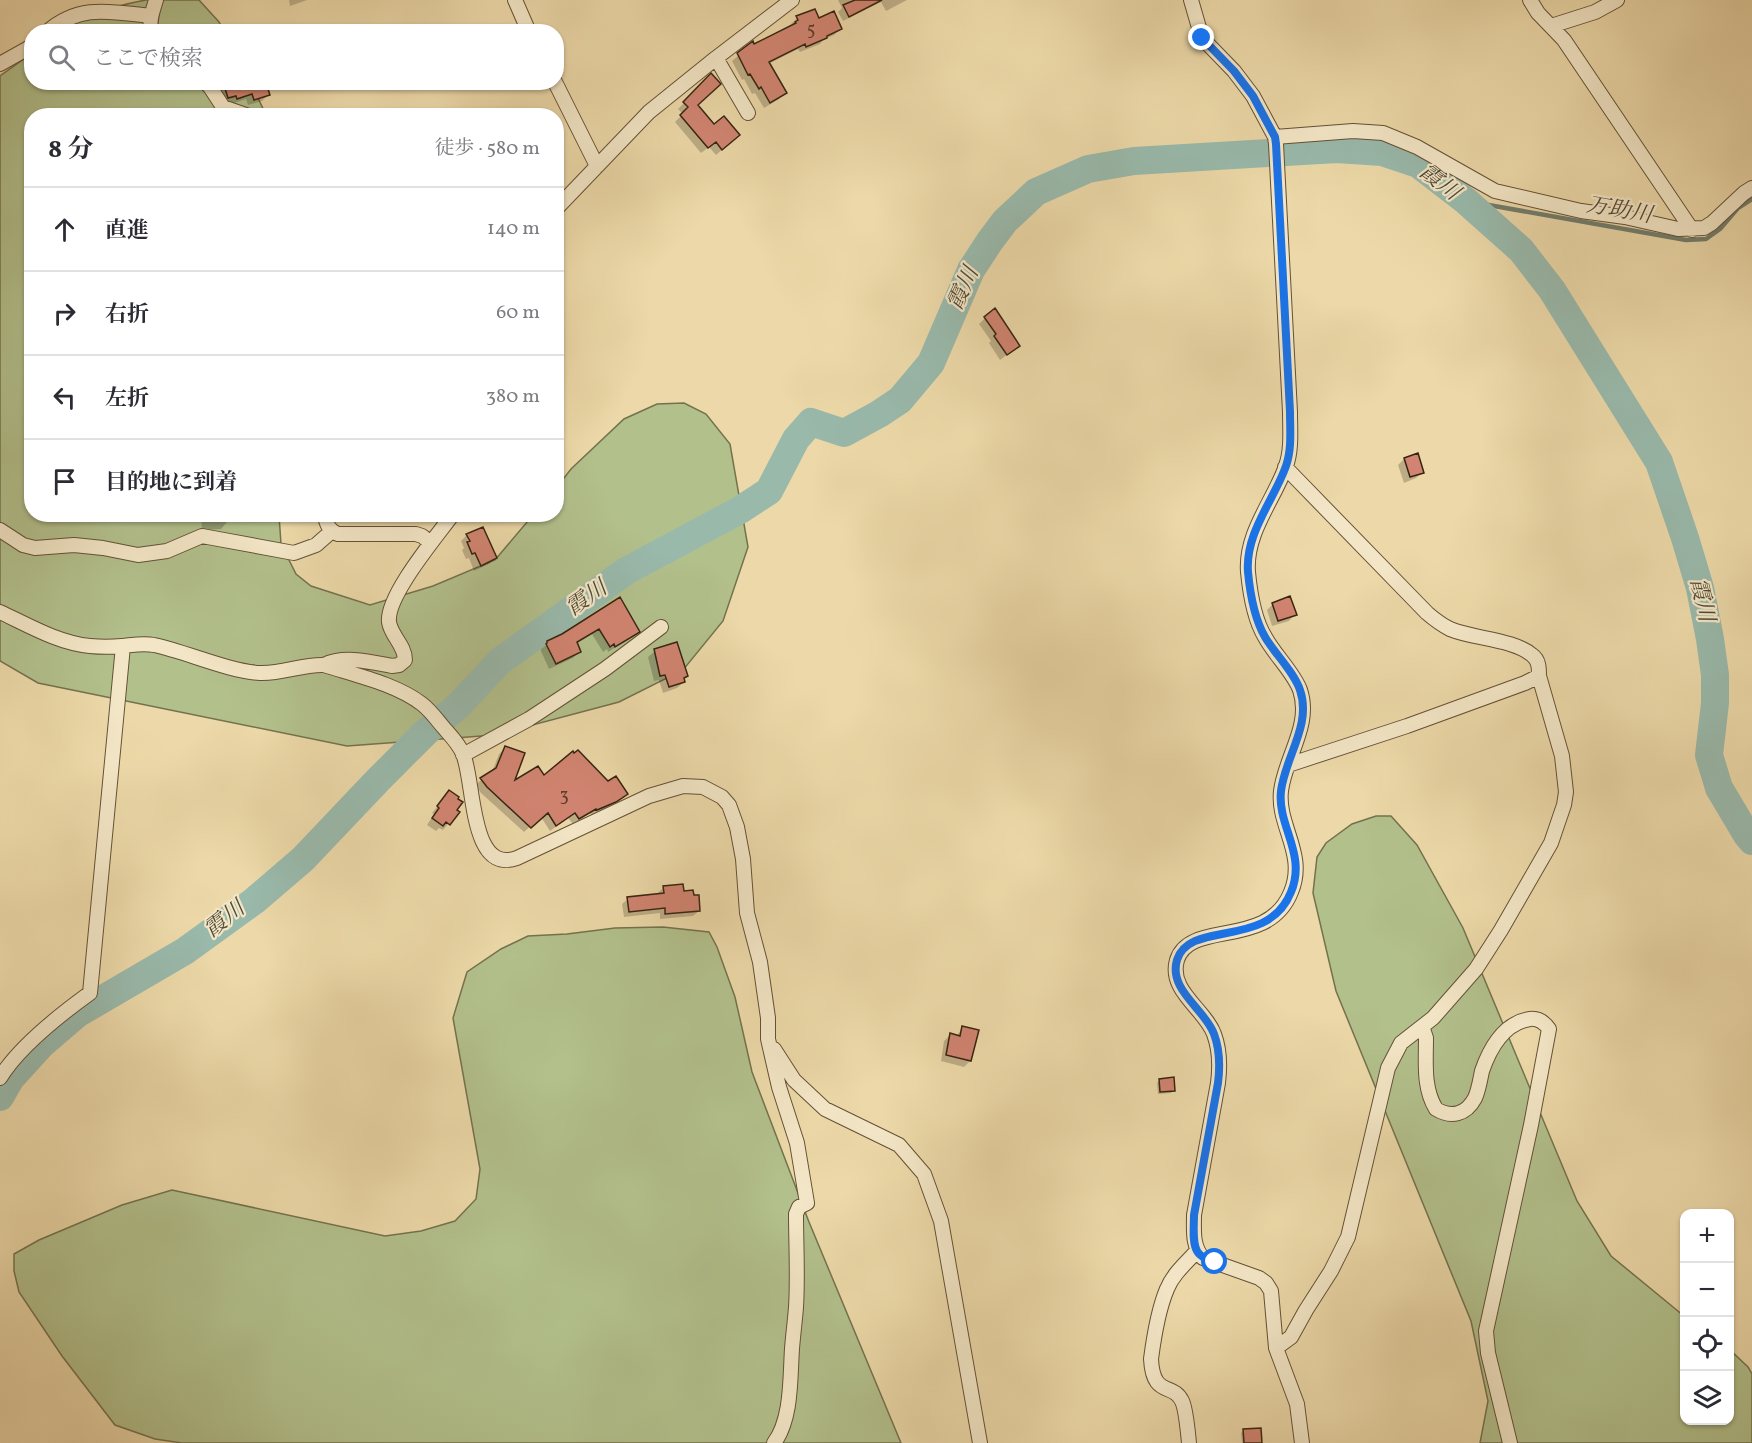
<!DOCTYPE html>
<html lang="ja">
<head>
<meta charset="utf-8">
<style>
  body { margin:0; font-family:Vollkorn,"Noto Serif JP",serif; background:#f2f2f3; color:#2b2b33 }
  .controls { position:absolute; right:18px; bottom:18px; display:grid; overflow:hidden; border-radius:12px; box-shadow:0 2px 4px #0004 }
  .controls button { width:54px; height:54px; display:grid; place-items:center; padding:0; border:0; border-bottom:2px solid #e1e1e2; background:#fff; color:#2b2b33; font:30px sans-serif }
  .stop { position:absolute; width:18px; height:18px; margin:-14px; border:4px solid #1a73e8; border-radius:50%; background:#fff }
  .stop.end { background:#1a73e8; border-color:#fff; box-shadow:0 2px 6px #0008 }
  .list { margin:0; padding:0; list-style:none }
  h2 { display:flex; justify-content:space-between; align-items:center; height:78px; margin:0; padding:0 24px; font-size:26px }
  h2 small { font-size:20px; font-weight:400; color:#7c7c81 }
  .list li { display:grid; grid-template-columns:39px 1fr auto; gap:18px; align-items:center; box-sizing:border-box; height:84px; padding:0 24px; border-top:2px solid #e1e1e2 }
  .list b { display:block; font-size:22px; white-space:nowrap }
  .list em { font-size:20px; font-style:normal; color:#7c7c81 }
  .icon { flex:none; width:33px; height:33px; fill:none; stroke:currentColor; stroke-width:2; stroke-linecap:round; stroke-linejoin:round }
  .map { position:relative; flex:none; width:1752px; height:1443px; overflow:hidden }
  .search { position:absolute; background:#fff; box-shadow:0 2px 4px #0004; left:24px; top:24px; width:540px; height:66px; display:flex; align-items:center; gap:15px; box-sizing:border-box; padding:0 21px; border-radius:24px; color:#7c7c81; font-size:22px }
  .panel { position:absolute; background:#fff; box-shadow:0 2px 4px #0004; left:24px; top:108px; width:540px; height:414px; border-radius:24px }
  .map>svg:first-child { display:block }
  .green { fill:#b2c08c; stroke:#74724e; stroke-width:1.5 }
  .shadow { fill:#0003 }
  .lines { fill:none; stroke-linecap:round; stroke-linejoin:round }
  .stream { stroke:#727d6d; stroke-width:4.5 }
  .river { stroke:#99b9ab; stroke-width:28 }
  .building { fill:#d18471; stroke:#372410; stroke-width:1.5 }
  .minor-casing { stroke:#645136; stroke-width:16 }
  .minor { stroke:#f3e6c6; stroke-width:14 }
  .route { stroke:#1a73e8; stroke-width:8 }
  .labels { text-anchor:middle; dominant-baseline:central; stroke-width:4.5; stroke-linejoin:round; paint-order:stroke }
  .number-label { font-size:18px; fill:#5e3c28 }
  .water-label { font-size:22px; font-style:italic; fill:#504937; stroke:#f3e6c6 }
</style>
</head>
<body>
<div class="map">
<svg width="1752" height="1443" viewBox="0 0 1752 1443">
  <rect width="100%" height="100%" fill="#ecd8a8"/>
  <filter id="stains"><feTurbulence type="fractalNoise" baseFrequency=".00333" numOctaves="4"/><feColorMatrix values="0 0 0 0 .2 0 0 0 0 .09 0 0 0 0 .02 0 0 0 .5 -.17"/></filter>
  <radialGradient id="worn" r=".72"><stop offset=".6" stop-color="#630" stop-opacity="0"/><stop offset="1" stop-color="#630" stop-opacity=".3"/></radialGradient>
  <path class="green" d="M146,0H199L219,22L224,31L62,32C86,14 118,5 146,0Z
    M31,54L32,82L251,83L266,115L32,116V514L279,515L281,544L296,574L311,586L370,605L433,586L495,560L533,515L556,514L557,487L571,469L624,419L657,404L684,403L706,414L730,444L748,547L723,621L683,670L619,702L495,735L347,746L38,683L0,661V76Z
    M1376,816H1391L1417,845L1463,928L1577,1201L1611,1256L1684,1316V1420H1730V1350L1748,1367L1752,1374V1443H1480L1488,1401L1471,1321L1336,991L1313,893L1317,857L1326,843L1352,824Z
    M663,927L709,932L717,947L735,997L752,1072L809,1222L901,1443H182L155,1439L115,1425L62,1356L19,1292L14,1271V1254L39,1240L122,1205L172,1190L385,1236L421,1231L455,1221L476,1199L480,1169L453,1018L467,972L501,949L528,936L567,934L615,928Z"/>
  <path class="shadow" d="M289,0H307L290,6Z
    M838,0H907L886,11L881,2L843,21L838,12L842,8Z
    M797,18L818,20L840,29L834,35L823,40L820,44L800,52L798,49L768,64L785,93L779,99L764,108L755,93L752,94L744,79L742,80L732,61L752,44L753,46L792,27L791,24Z
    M711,76L696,105L714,126L732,141L716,155L709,147L701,153L675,122L683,114L678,109Z
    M216,82H264L268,95L262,101L248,105L246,99L231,104L230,101L222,104Z
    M985,318L1018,346L1000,360L989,343L991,341L979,324Z
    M1404,459L1423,472L1416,478L1404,483L1398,465Z
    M203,514H227V522L221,529L202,530L201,517Z
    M467,535L495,558L489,564L474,571L469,558L466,559L462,550L464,548L461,541Z
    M620,599L638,631L632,637L608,652L607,649L603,652L592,634L576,644L579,652L573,658L549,669L541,651V649L547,643L562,635Z
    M1273,604L1295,614L1289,621L1272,626L1267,610Z
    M655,651L686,676L683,679L684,682L677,688L663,693L659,680L654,681L648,657Z
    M505,748L512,784L543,777L620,799L608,807L591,815L590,813L573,824L568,818L550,831L541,817L524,832L481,793L475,785L492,772L499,754Z
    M449,792L455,810L458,812L443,830L439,828L436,831L427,825L434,814L432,813Z
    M664,887L683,892L699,911L693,916L660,919V913L624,917L622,904L628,899L659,895L658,893Z
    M963,1028L970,1061L964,1067L941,1061L944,1041L950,1035L956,1036Z
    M1160,1080L1174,1090L1171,1093L1158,1094L1157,1083Z
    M1244,1431L1260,1443H1242L1241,1433Z"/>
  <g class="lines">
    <path class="stream" d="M1466,201L1686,240L1706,239L1720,229L1738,208L1752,199"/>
    <path class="river" d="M0,1097L11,1078L42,1044L77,1014L185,951L254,901L303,859L378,780L426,732L458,706L500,661L626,571L740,510L769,491L796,439L811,422L844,433L879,414L900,400L931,363L971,270L990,241L1005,221L1036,192L1088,169L1134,161L1337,149L1382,152L1418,164L1466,201L1521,250L1552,290L1659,462L1685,538L1700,588L1710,639L1715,675V703L1709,755L1719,788L1747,835L1752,841"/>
  </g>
  <path class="building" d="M855,0H882L849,17L843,5Z
    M815,9L819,18L834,11L842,29L827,36V38L806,47L805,44L769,62L787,93L770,103L761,87L759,89L750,74L748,75L737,53L753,41L754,44L796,23L795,22L798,20L796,16Z
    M711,73L721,84L698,105L714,124L724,116L740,135L722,150L716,142L708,148L680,115L688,107L683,102Z
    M223,82H279V86L268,89L270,95L254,100L252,94L237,99L236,96L228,98Z
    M995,308L1020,346L1007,355L994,336L996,334L984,317Z
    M1418,453L1424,473L1410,477L1404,458Z
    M483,527L497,558L481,566L475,553L472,554L467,542L470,541L466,534Z
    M1290,596L1297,615L1278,621L1272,603Z
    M620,597L640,632L615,647L614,644L610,647L599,629L577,642L581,652L556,664L546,644L547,643V641L562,634Z
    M677,642L688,676L684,678L685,682L669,687L665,675L660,676L654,649Z
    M505,746L525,753L515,780L538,766L544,775L573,751L574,753L578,750L608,781L616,776L628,794L616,802L597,810L596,809L579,819L575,813L556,826L548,813L531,828L487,787L480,778L496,768Z
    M449,790L459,797L458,799L463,802L457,810L460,812L450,825L446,822L443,826L432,818L439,808L437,806Z
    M683,884L684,891L693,890L694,895H699L700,911L665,914V908L629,912L627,897L664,893L663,886Z
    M962,1026L979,1030L971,1061L946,1055L950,1033L960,1036Z
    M1174,1077L1175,1091L1160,1092L1159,1079Z
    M1261,1428L1262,1443H1244L1243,1429Z"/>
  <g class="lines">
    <defs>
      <path id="minor" d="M515,0L529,32
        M1191,0L1202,38L1234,71L1253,96L1275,137L1276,144L1290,412C1290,430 1292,449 1286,466C1274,500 1245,533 1248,572C1250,593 1254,619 1265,637C1274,654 1294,673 1300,690C1312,725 1285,757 1281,791C1277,826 1307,854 1291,892C1268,950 1190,919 1177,960C1168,991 1205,1009 1214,1034C1220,1050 1220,1067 1218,1083L1194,1215C1194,1230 1192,1246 1203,1258L1259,1278L1266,1283L1271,1291L1276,1348L1297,1404L1302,1443
        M1530,0L1538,13L1564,40L1692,230
        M1551,26L1595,12L1617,0
        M47,32C80,3 112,12 151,16
        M152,32C148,22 153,10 156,0
        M0,64L32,46
        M205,82L210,87L223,107L249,116
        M555,82L597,166
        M748,113L716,58L792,0
        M1275,137L1353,131L1383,133L1417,147L1495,191L1581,211L1625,217L1678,229L1704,228L1712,223L1744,193L1752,188
        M556,209L649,112L716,58
        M324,514C327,524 328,530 338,534H416L422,536L431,543
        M0,530L23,545L35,548L74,545L103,548L138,555L167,551L202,536L294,553L316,545L332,531
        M0,612C28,625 58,643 90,646C100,647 112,647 122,646C133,645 143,643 154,645C187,652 228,671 260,673C282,674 303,664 324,665C355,675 396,684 422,704C431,711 437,720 444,728C451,736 459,744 463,754C475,781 469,875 517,858L649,796L683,786L703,787L722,797L729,805L737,827L743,859L747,913L760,962L768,1018V1039L779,1087L797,1143L807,1203L799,1207L796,1214C796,1245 798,1276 796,1307C795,1321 793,1335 792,1349C790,1378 792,1419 774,1443
        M324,665C344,655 371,662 392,666L399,665L405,660C405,645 391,636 389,622C386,596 437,536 453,514
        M463,755L529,719L605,669L661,627
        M1288,765L1407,726L1525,683L1539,676
        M1421,1028L1424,1032L1426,1038C1426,1062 1423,1088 1436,1109C1451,1118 1466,1115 1475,1098C1479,1089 1480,1080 1482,1071C1490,1048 1504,1023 1530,1019C1538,1018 1544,1022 1549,1029L1531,1125L1486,1331L1488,1353L1510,1443
        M774,1049L794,1080L825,1109L899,1145L924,1174L941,1221L980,1443
        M0,1078C18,1048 61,1014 90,993L123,646
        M1276,1348L1291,1337L1306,1310L1331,1271L1348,1237L1388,1068L1401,1043L1433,1018L1476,969L1501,930L1551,843L1564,805L1566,792L1562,756L1539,676C1539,668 1539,660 1532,655C1513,639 1474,639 1450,629C1442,625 1434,619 1427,613L1285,467
        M1189,1443C1188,1433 1186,1409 1182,1401C1173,1382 1153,1398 1151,1359C1154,1336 1158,1310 1167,1289C1173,1274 1186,1263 1197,1251"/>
    </defs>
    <use href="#minor" class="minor-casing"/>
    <use href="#minor" class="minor"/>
  </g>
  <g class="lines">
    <path class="route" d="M1202,38L1234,71L1253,96L1275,137L1276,144L1290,412C1290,430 1292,449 1286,466C1274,500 1245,533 1248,572C1250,593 1254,618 1265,637C1275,654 1294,672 1300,690C1312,725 1285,757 1281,791C1277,826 1307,854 1291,892C1268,950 1190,919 1177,960C1168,990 1205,1009 1214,1034C1220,1050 1220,1067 1218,1083L1194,1215C1194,1226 1192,1242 1197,1251C1200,1257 1209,1260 1215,1262"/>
  </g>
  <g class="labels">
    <g class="number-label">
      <text x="811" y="30">5</text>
      <text x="564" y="796">3</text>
    </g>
    <g class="water-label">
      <text transform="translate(1439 183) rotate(38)">霞川</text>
      <text transform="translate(1619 211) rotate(10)">万助川</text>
      <text transform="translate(964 289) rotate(-65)">霞川</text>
      <text transform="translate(587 599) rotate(-35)">霞川</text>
      <text transform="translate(1701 600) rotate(77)">霞川</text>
      <text transform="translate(225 920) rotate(-38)">霞川</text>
    </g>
  </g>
  <rect width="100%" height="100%" filter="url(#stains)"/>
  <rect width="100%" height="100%" fill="url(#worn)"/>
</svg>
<div class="controls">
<button>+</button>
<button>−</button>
<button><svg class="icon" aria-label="locate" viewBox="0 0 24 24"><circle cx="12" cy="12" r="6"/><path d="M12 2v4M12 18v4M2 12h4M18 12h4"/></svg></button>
<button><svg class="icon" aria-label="layers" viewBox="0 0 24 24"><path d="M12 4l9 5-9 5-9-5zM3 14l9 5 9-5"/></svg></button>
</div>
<div class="stop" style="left:1215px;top:1262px"></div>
<div class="stop end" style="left:1202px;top:38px"></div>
<div class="search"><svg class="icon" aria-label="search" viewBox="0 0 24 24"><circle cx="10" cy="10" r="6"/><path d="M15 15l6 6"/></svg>ここで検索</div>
<section class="panel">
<h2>8 分<small>徒歩 · 580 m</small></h2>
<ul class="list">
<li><svg class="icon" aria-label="ahead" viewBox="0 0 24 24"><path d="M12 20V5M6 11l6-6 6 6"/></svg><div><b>直進</b></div><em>140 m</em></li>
<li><svg class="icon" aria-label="right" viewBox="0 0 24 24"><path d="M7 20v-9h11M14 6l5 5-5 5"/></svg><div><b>右折</b></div><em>60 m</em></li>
<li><svg class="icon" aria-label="left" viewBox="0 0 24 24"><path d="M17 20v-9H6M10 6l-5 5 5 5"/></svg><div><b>左折</b></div><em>380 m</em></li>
<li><svg class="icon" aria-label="arrive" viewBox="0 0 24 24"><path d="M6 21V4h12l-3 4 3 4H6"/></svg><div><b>目的地に到着</b></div></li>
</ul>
</section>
</div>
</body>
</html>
